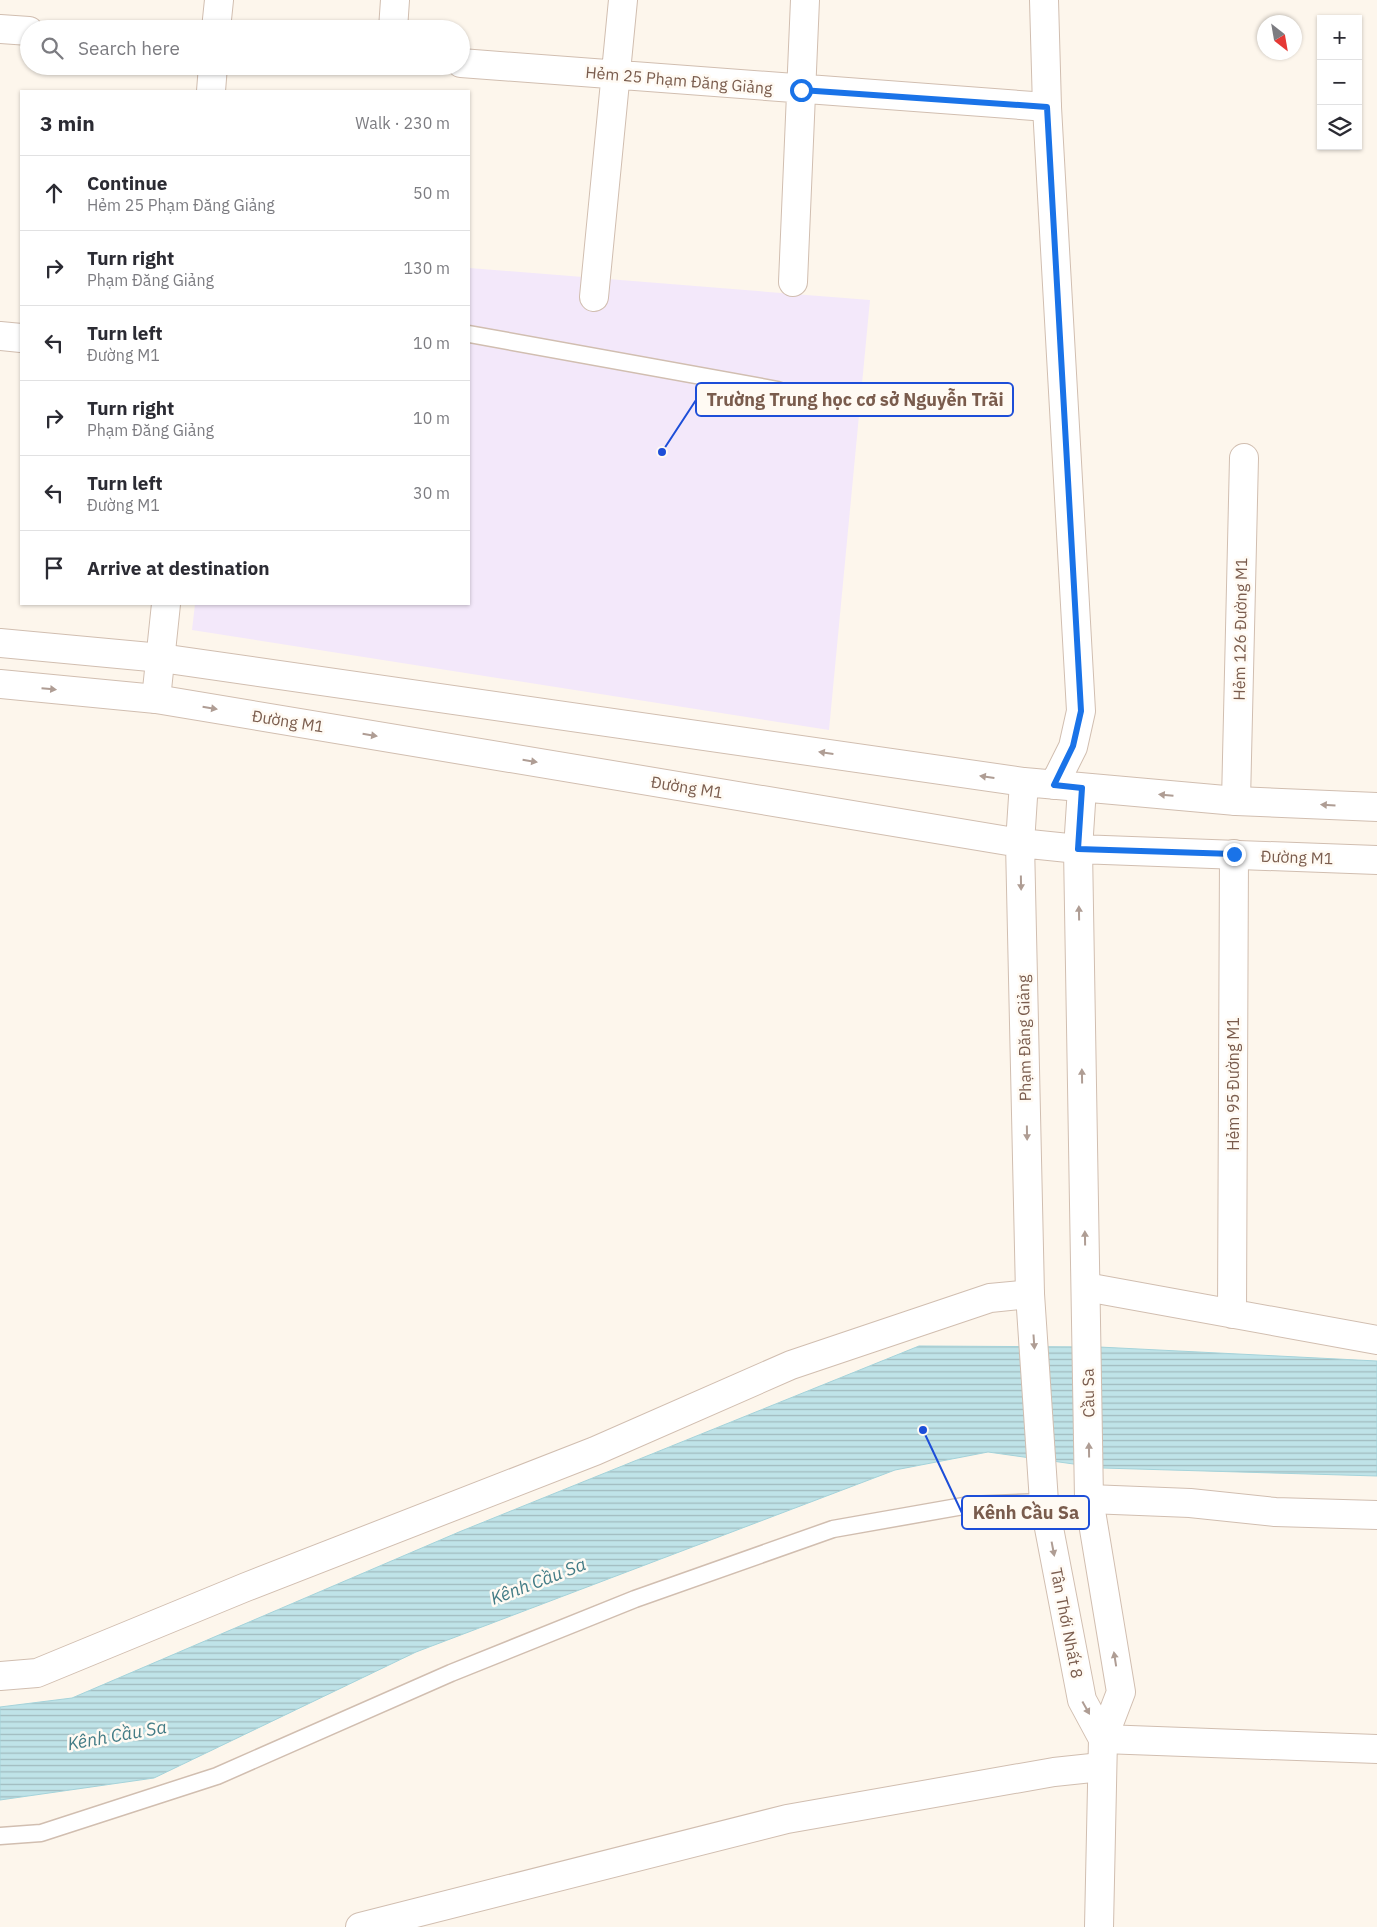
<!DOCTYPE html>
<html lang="en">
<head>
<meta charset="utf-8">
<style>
  body { margin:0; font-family:"IBM Plex Sans",sans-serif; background:#f2f2f3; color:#2b2b33 }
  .controls { position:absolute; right:15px; top:15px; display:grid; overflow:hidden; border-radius:0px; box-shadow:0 1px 4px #0004 }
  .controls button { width:45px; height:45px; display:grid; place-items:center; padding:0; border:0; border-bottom:1px solid #e1e1e2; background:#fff; color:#2b2b33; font:25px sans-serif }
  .compass { position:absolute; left:1257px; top:15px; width:45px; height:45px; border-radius:50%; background:#fff; box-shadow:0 1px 4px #0004; rotate:149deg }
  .stop { position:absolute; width:15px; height:15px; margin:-11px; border:4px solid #1a73e8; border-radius:50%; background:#fff }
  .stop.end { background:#1a73e8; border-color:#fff; box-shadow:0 1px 5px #0008 }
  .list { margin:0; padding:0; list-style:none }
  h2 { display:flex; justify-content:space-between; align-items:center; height:65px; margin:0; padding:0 20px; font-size:21px }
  h2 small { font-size:16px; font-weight:400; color:#7c7c81 }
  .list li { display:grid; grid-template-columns:32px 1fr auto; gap:15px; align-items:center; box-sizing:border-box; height:75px; padding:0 20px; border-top:1px solid #e1e1e2 }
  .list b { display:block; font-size:19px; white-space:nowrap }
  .list p { margin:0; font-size:16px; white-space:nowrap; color:#7c7c81 }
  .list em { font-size:16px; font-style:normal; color:#7c7c81 }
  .icon { flex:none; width:28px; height:28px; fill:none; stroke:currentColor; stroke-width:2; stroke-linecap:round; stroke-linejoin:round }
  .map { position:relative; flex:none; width:1377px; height:1927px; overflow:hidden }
  .search { position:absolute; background:#fff; box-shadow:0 1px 4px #0004; left:20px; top:20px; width:450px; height:55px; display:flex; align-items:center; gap:12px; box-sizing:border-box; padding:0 18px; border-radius:28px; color:#7c7c81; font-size:19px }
  .panel { position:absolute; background:#fff; box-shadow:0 1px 4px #0004; left:20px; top:90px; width:450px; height:515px; border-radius:0px }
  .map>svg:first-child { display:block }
  .education { fill:#f3e8fa }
  .water { fill:url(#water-rules); stroke:#a5d3da }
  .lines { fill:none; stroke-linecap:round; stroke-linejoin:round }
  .service-casing { stroke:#d1beb0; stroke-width:19 }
  .minor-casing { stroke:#d1beb0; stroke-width:30 }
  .tertiary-casing { stroke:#d1beb0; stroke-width:30 }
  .service { stroke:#fff; stroke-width:16 }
  .minor { stroke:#fff; stroke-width:28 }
  .tertiary { stroke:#fff; stroke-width:28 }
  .oneway { fill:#af9d94 }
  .route { stroke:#1a73e8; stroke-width:6 }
  .labels { text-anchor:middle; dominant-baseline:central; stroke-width:5; stroke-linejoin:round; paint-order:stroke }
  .street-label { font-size:16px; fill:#7a5c4d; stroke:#fffaf3 }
  .water-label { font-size:18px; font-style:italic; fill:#437c86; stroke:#fffaf3 }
  .leader { fill:none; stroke:#1d4ed8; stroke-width:2 }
  .callout-dot { fill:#1d4ed8; stroke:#fffaf3; stroke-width:2 }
  .callout { fill:#fffaf3; stroke:#1d4ed8; stroke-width:2 }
  .callout-label { font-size:18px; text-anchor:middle; font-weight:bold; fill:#7a5c4d }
</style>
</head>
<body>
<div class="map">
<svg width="1377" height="1927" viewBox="0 0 1377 1927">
  <defs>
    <pattern id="water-rules" width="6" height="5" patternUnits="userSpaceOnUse" patternTransform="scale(1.25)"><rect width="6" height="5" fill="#bfe3e8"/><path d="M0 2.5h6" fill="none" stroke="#a0bbbe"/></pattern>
  </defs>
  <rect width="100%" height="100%" fill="#fdf6ec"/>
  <path class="education" d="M469,268L870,300L829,730L192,630L195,604H469Z"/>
  <path class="water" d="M919,1346L1099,1347L1377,1361V1476L1102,1468L988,1452L895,1470L416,1652L154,1778L0,1800V1707L72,1698L459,1532Z"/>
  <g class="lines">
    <defs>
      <path id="service" d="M469,334L778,390
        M0,1836L41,1833L217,1776L451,1673L635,1599L833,1529L969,1505L1044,1502"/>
      <path id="minor" d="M0,29L29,31
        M216,29L219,0
        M393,29L395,0
        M461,63L1047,107
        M211,91L213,66
        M793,282L805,0
        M594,297L623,0
        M0,336L21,338
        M156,699L166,604
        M1236,801L1244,458
        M1086,1287L1377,1340
        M1232,1314L1234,854
        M1089,1499L1190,1503L1275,1512L1377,1515
        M0,1676L37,1673L246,1587L595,1451L791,1365L990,1298L1030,1294
        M1103,1739L1377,1749
        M360,1927L787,1819L1054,1772L1101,1767"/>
      <path id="tertiary" d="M1044,0L1047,107L1081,711L1073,747L1054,785
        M0,643L161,658L1024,782L1236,801L1377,807
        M0,684L156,699L1020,843L1078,849L1377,860
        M1024,782L1020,843L1030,1294L1044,1502L1082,1700L1103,1739
        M1082,788L1078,849L1089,1499L1121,1692L1103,1739L1099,1927"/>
    </defs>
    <use href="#service" class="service-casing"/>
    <use href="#minor" class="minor-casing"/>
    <use href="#tertiary" class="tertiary-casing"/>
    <use href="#service" class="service"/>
    <use href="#minor" class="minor"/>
    <use href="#tertiary" class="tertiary"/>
  </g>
  <defs><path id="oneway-solid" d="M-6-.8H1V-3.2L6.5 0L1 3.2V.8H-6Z" transform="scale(1.25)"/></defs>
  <g class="oneway">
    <use href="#oneway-solid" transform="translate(49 689) rotate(5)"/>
    <use href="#oneway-solid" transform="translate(210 708) rotate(9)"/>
    <use href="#oneway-solid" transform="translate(370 735) rotate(9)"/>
    <use href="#oneway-solid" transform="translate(826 753) rotate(-172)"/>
    <use href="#oneway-solid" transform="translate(530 761) rotate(9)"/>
    <use href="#oneway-solid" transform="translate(987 777) rotate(-172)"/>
    <use href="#oneway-solid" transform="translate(1166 795) rotate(-175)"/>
    <use href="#oneway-solid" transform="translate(1328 805) rotate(-177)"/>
    <use href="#oneway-solid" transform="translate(1021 883) rotate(89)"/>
    <use href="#oneway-solid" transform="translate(1079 913) rotate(-91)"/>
    <use href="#oneway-solid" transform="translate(1082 1076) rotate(-91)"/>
    <use href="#oneway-solid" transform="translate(1027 1133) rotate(89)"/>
    <use href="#oneway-solid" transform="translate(1085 1238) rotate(-91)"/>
    <use href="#oneway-solid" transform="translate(1034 1342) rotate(86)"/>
    <use href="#oneway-solid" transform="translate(1089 1450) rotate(-91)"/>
    <use href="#oneway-solid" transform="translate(1053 1549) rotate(79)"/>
    <use href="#oneway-solid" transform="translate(1115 1659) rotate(-99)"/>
    <use href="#oneway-solid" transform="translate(1086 1708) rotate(61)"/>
  </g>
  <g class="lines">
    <path class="route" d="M801,90L1047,107L1081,711L1073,746L1054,785L1082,788L1078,849L1234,854"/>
  </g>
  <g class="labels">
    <g class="street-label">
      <text transform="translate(679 80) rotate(5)">Hẻm 25 Phạm Đăng Giảng</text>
      <text transform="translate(1240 629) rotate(-89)">Hẻm 126 Đường M1</text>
      <text transform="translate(288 721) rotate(9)">Đường M1</text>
      <text transform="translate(687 787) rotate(9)">Đường M1</text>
      <text transform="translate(1297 857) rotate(2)">Đường M1</text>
      <text transform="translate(1024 1038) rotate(-91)">Phạm Đăng Giảng</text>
      <text transform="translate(1233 1084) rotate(-90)">Hẻm 95 Đường M1</text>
      <text transform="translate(1088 1393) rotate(-91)">Cầu Sa</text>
      <text transform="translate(1067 1623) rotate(79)">Tân Thới Nhất 8</text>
    </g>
    <g class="water-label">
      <text transform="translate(538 1581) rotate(-21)">Kênh Cầu Sa</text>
      <text transform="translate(117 1735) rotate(-10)">Kênh Cầu Sa</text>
    </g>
  </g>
  <path class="leader" d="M662 452L696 400M923 1430L962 1513"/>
  <g class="callout-dot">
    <circle cx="662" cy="452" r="5"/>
    <circle cx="923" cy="1430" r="5"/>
  </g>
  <g class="callout">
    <rect x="696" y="383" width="317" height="33" rx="5"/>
    <rect x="962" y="1496" width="127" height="33" rx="5"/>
  </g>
  <g class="callout-label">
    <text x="855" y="406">Trường Trung học cơ sở Nguyễn Trãi</text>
    <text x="1026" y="1519">Kênh Cầu Sa</text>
  </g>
</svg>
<div class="controls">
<button>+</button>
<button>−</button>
<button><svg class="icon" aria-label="layers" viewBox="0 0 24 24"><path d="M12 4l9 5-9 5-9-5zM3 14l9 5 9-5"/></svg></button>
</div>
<svg class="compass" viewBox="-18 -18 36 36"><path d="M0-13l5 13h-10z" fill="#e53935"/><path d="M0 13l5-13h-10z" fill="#7c7c81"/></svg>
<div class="stop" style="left:801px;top:90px"></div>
<div class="stop end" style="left:1234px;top:854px"></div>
<div class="search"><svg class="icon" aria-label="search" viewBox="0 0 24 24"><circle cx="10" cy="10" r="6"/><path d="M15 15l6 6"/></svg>Search here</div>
<section class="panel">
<h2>3 min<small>Walk · 230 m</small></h2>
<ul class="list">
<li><svg class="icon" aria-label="ahead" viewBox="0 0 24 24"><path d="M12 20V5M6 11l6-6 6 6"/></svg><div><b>Continue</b><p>Hẻm 25 Phạm Đăng Giảng</p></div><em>50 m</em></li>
<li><svg class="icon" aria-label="right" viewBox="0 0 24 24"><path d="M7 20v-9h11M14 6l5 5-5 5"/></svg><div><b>Turn right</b><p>Phạm Đăng Giảng</p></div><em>130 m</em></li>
<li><svg class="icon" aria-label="left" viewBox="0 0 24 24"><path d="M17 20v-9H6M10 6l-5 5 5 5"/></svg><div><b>Turn left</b><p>Đường M1</p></div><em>10 m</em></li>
<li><svg class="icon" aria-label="right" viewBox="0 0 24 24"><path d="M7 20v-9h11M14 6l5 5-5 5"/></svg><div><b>Turn right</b><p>Phạm Đăng Giảng</p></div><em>10 m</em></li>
<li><svg class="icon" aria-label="left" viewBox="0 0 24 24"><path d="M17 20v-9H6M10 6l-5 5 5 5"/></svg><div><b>Turn left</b><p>Đường M1</p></div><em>30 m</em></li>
<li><svg class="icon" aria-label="arrive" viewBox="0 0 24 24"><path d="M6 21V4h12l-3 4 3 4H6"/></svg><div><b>Arrive at destination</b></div></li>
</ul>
</section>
</div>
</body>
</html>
